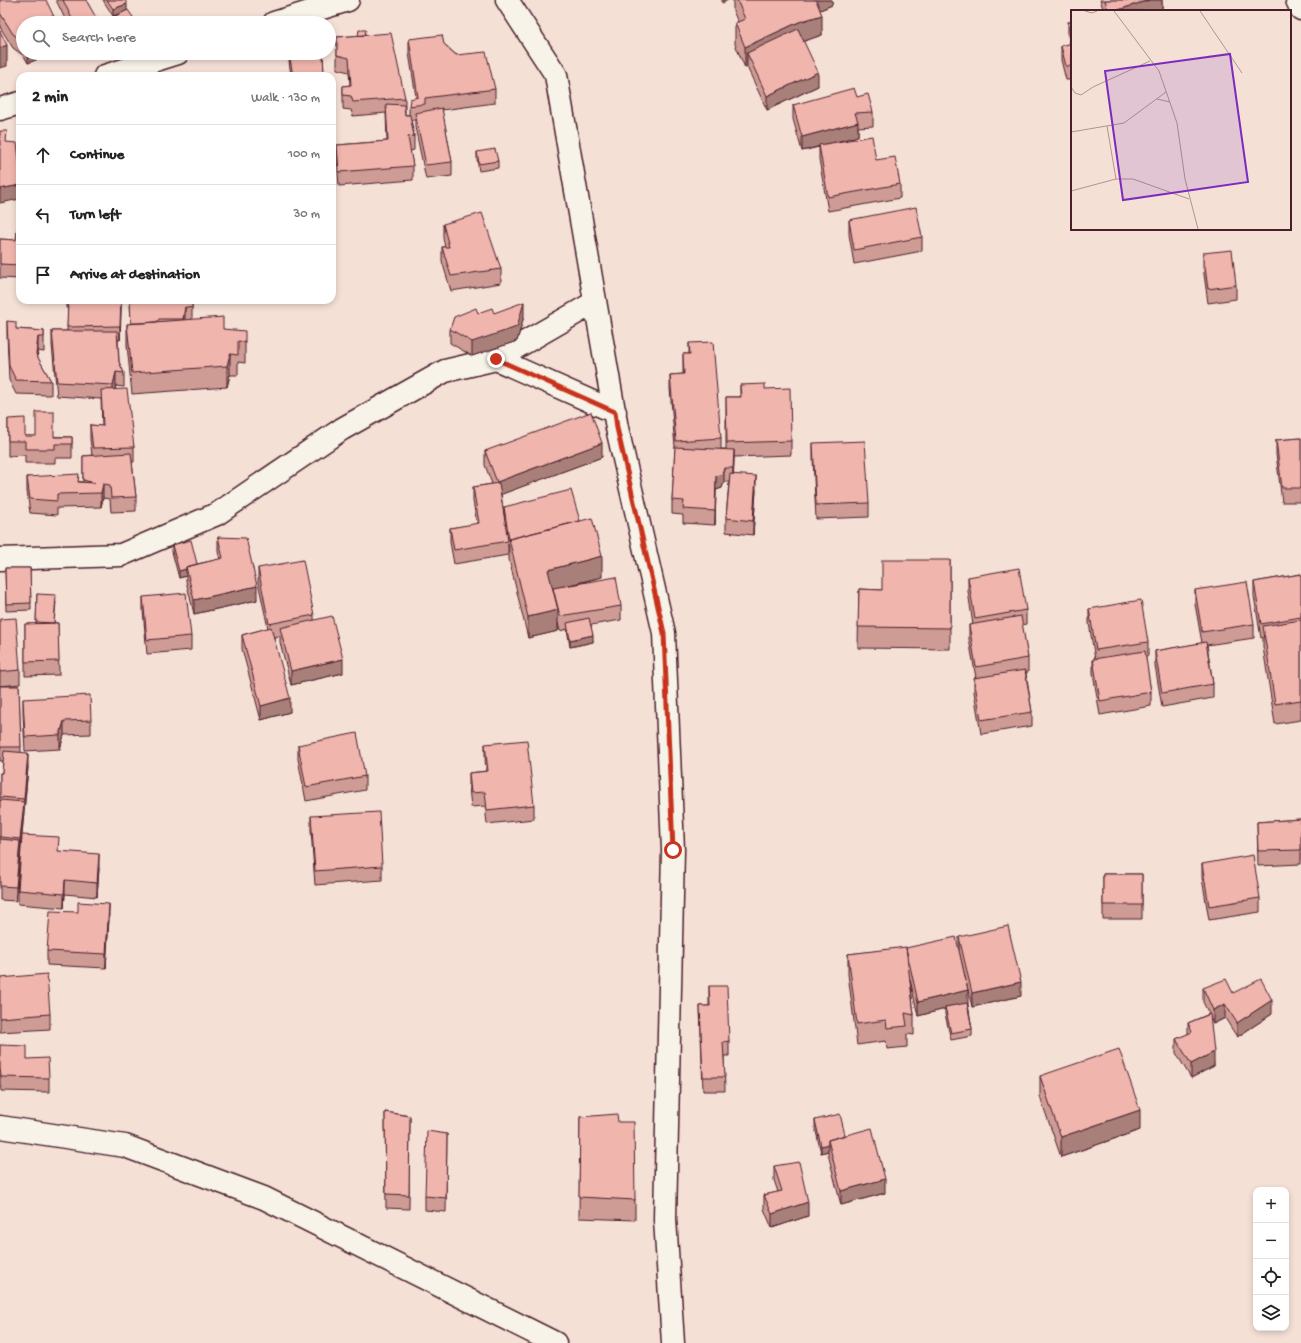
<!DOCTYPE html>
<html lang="en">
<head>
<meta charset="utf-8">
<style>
  body { margin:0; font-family:"Gochi Hand",sans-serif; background:#f2f2f2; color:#222 }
  .controls { position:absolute; right:12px; bottom:12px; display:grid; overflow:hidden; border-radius:8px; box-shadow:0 2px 6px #0003 }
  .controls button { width:36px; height:36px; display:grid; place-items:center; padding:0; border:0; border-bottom:1px solid #e0e0e0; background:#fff; color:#222; font:20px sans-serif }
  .stop { position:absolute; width:12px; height:12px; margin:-9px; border:3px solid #c8321e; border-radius:50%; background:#fff }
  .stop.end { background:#c8321e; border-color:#fff; box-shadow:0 1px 4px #0008 }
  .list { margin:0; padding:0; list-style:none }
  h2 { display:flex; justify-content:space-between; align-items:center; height:52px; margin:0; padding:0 16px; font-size:17px }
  h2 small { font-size:13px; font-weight:400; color:#767676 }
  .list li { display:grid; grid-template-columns:26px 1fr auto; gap:12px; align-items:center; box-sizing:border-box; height:60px; padding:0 16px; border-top:1px solid #e0e0e0 }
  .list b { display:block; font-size:15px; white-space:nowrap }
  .list em { font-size:13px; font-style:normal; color:#767676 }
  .icon { flex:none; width:22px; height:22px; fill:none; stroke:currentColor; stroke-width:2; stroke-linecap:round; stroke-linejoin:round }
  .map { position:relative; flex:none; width:1301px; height:1343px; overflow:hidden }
  .search { position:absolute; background:#fff; box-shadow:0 2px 6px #0003; left:16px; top:16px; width:320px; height:44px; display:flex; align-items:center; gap:10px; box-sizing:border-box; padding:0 14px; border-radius:22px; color:#767676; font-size:15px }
  .panel { position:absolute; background:#fff; box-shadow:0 2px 6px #0003; left:16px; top:72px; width:320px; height:232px; border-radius:12px }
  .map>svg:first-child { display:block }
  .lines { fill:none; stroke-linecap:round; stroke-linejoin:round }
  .street-casing { stroke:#4a1f2b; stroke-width:25 }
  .street { stroke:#f7f3e8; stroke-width:22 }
  .wall { fill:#ce9c95; stroke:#4a1f2b }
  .shaded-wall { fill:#a87f79; stroke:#4a1f2b }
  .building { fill:#f0b5ad; stroke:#4a1f2b }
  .route { stroke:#c8321e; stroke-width:5 }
  .inset-road { fill:none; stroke:#b19392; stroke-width:1 }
  .view { fill:#7b2cbf; fill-opacity:0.15; stroke:#7b2cbf; stroke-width:2 }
  .inset-edge { fill:none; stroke:#4a1f2b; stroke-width:2 }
</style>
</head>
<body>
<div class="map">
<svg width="1301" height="1343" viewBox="0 0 1301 1343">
  <rect width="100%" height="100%" fill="#f5e0d6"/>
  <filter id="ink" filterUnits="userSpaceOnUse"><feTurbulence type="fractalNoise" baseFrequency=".025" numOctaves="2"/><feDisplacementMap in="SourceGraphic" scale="8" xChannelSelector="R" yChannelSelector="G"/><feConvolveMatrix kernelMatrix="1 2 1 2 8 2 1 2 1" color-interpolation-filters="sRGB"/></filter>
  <g filter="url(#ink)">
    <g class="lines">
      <defs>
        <path id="street" d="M507,0L556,75L617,428L664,633L673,850L665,1219L673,1343
          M1297,0L1301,9
          M274,23L348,0
          M105,76L178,53
          M0,109L20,103
          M496,359L615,412
          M0,559L121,555L217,514L342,429L445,371L496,359L595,302
          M0,1127L125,1146L264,1198L555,1343"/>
      </defs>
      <use href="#street" class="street-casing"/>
      <use href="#street" class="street"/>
    </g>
    <path class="wall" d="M0,0L23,23V53H53L28,63L24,56L13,48L0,27Z
      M56,0H86L98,23H67Z
      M103,0H125L127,11L113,16Z
      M733,0H832V5L820,10L822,35L803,41L818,86L767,110L747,67L745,68L735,44V23L738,22L733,11Z
      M1100,0H1162V10L1159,11H1104Z
      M1068,22H1072V80H1066L1061,60V46L1070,44L1068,36Z
      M366,35L405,98V115H409V106L416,97L409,53V39L444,44L495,89V103L442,110L452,162V176L426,179L415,127V120H411L414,136V150L410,151L413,166V180L339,186L337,159V145L387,141L386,113L353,116L351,110L343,109V86L350,85L349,72L337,69V37Z
      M288,53H323L324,76H291Z
      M857,97L873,112V126L858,127V136L833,143L876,160L900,184V198L828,211L819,159V147L802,151L793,119V105Z
      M477,152L498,161V168L479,171L477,159Z
      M20,208V279L0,278V239L16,240Z
      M849,220L922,237V251L854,264L849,234Z
      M443,224L501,269V283L451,291L442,261V247H445L443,238Z
      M1203,253L1236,285V299L1208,303L1203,267Z
      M66,300H121L120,340H118L119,362L124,373V387L116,386L115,389L134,447V462H132L136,497V511L111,512L110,499L103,498L101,507L57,508V515L30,513L27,491V477L83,482V456L92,455L90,439V425L102,426L101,399L57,396L52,345V331H67L68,308H66Z
      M130,300H193H192V319L223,329L245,342V363L238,362V375H230L227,387L132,394L127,345V324H131Z
      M478,313L524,316L517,341L472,356L450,343V329Z
      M7,321L16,329L44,331V352L38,351L37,356L51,381V395L16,394L9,380L7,335Z
      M689,343L721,438V449H726V397H740V385L765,389L791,441V455L734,457L733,474L756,490L753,535L726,532V518L729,482H724L722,488L716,490L715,525L683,523V515L672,514V500L675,447L670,389V375L683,374V354H689Z
      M8,419L25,436L72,437V458H55V463H25V455L8,456Z
      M1301,438V502H1282L1276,454V440Z
      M813,443L869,503V517L816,519L813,458Z
      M485,451L602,457L501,494L504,517V507L580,521L602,577L564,587L621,606V620L591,625L593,642L570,647L567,629L560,631L558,623V631L528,638L509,559V548L508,543V555L454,564L450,542V528L477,524L473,501V487L492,484L485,465Z
      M218,537L257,600L194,614L186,581V576L179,578L172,552V545L197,564L220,559L218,552Z
      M950,560V649L858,648L859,589L882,590Z
      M5,568H30L31,610L6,611Z
      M258,568L314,615V620L343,673L291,685L280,642V636L274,637L290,712L261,720L242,649V635L268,628L258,582Z
      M1301,574V720L1275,724L1263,647V637L1261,638L1254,596V582Z
      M968,577L1026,610V624L1022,625L1028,658V672L1026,673L1032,712V726L981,734L974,692V678H976L969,639V625H973L968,591Z
      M1195,590L1254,624V638L1207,645L1213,684V698L1162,707L1155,665V651L1202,643L1195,604Z
      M37,594L56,602L54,623H58L59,675L25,676V624H36Z
      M143,597L191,636V650L147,654L143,611Z
      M1089,609L1148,642V656H1145L1151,692V706L1100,715L1093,673V659H1095L1089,623Z
      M0,619L20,670V684L0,686Z
      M0,686H19L21,753L28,767L16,901L0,900V773H2L3,761H0Z
      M23,699L91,720V734L64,735L60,749L25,751L23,713Z
      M485,744L534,805V819L487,824L485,806L471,807L469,787V773L486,771L485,758Z
      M298,745L365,776V790L306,801L298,759Z
      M311,816L382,866V880L315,885L311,830Z
      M1301,819V864L1258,866L1257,822Z
      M59,851L99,868L97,897L65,894L64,908L18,904V890Z
      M1202,864L1260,898V912L1209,920L1202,878Z
      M1103,874H1142V919H1103Z
      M109,918L106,968L47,965V951Z
      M959,937L1021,996L972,1007L959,951Z
      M906,948L968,1004L972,1029V1036L951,1040L945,1014V1009L918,1016L910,979L914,1015V1035L907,1034V1047L887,1049L886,1041L857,1045L848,974V954Z
      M0,978L50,1014V1029L0,1032Z
      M709,986L729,1041V1056H724L725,1091H703L700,1006H709Z
      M1203,988L1233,993L1272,1014L1237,1037L1225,1018L1213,1024L1210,1017L1214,1066L1191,1078L1176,1053V1039L1188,1034V1023L1209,1014L1203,1002Z
      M0,1045L27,1059L49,1078V1092L1,1091L0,1082Z
      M1040,1076L1140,1130L1061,1157L1040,1097Z
      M385,1112L410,1116L409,1209L386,1208Z
      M580,1117L618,1122L635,1200V1220L579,1218Z
      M815,1120L845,1135L885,1193L841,1205L828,1154V1151L821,1153L815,1127Z
      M447,1134L446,1212L425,1210V1196Z
      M774,1166L808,1216L772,1228L764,1209V1195L778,1192L774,1180Z"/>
    <path class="shaded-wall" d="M722,0H728L722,3Z
      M813,0H832V5L813,13Z
      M1149,0H1162V10L1159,11H1115Z
      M127,4V11L113,16V9Z
      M822,15V35L799,43L747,53V67L745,68V47L799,22Z
      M7,45V66L0,68V48Z
      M28,53H53L28,63Z
      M818,72V86L767,110V96Z
      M858,122V136L802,151V137Z
      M20,185V199L0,203V189Z
      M121,300V314L120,340V326Z
      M524,302V316L517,341L472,356V342Z
      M185,307V321L183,333V319Z
      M38,337V351L36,368V354Z
      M230,354V375L227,387V366Z
      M116,372V386L113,399V385Z
      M602,443V457L497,496V482Z
      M734,450V464L733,482V468Z
      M724,468V482L722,488L716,490L715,525L716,476Z
      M756,476V490L753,535V521Z
      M103,484V498L101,507V493Z
      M602,556V577L548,590V570Z
      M186,569V576L179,578V571Z
      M257,586V600L194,614V600Z
      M558,610V631L528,638V617Z
      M593,635V642L570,647V640Z
      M343,659V673L291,685V671Z
      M290,698V712L261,720V706Z
      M64,721V735L60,749V735Z
      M28,753V767L16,901V887Z
      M99,854V868L97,897V883Z
      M65,880V894L64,908V894Z
      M109,904V918L106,968V954Z
      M1021,982V996L972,1007V993Z
      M968,990V1004L945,1007V1009L918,1016V1002Z
      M1272,1000V1014L1237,1037V1023Z
      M1225,1004V1018L1213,1024V1010Z
      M1214,1052V1066L1191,1078V1064Z
      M1140,1110V1130L1061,1157V1137Z
      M828,1144V1151L821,1153V1146Z
      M885,1179V1193L841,1205V1191Z
      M808,1202V1216L772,1228V1214Z"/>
    <path class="building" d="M0,0H46L57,23H23V41L13,34L0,13Z
      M63,0H86L98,21L95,23H74Z
      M107,0H125L127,4L113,9Z
      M737,0H816L822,15L799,22L745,47L735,23L745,19Z
      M1105,0H1149L1115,11H1108Z
      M128,10L137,23H104L103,22Z
      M1068,22H1072V39Z
      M798,29L818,72L767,96L747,53Z
      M359,30H366L365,35L358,36Z
      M0,31L7,45L0,48Z
      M391,33L405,98L353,102L351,96L343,95V86L351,85L349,58L337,55V37Z
      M442,35L444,44L456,55L486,52L495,89L425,98V104L409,106L410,99L418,97L409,39Z
      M1072,43V66H1066L1061,46Z
      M289,53H323L324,76H293Z
      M854,88L857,97L868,94L873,112L855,113L858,122L802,137L793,105Z
      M386,104L404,105L405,115H410L414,136L408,137L413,166L339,172L337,145L388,141Z
      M442,108L452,162L426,165L415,113Z
      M0,131H7L6,142L17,143L20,168V185L0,189Z
      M872,136L876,160L895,157L900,184L828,197L819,145Z
      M495,149L498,161L479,164L477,152Z
      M916,207L922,237L854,250L849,220Z
      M20,208V265L0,264V239L16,240Z
      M482,213L501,269L451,276L442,247H449L443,224Z
      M1232,250L1236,285L1208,289L1203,253Z
      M68,300H121L120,326L67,327Z
      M130,300H192V308L185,307L183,319H159L157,322L143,323H131Z
      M524,302L517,327L472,342L450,329L454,317L476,308L478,313L492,308L494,313Z
      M223,317V329L245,331V342L238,341V355L230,354L227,366L132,373L127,324Z
      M7,321L16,322V329L44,331V337H38L36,354L51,381L16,380L9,366Z
      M52,331H117L119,362L124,373L116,372L113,385L57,382Z
      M713,342L721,438L676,441L670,375L684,374L683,354H690L689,343Z
      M765,384V389L790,388L791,441L727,443L726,397H741L740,385Z
      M127,389L134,447L93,448L90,425L103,426L101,390Z
      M36,412H54V437H72V444H55V449H25V441H8V419L25,418V436H36Z
      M591,412L602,443L497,482L485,451Z
      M1301,438V488H1282L1276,440Z
      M865,441L869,503L816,505L813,443Z
      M675,447L734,450L733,468H724L722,474L716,476L715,511L683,509L684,501L672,500Z
      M131,453L136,497L111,498L110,485L103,484L101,493L57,494V501L30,499L27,477L79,474L78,482L95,483L83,480V456Z
      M730,474L756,476L753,521L726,518Z
      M499,483L508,541L454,550L450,528L479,523L473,487Z
      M571,490L580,521L509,539L504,507Z
      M592,518L602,556L548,570L558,610L528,617L509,539Z
      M218,537L246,538L257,586L194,600L186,567L223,558Z
      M191,540L197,564L186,567V569L179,571L172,545Z
      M303,560L314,615L269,624L258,568Z
      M882,560H950V628L858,627L859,589L882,590Z
      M5,568H30L31,603L6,604Z
      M1019,568L1026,610L975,619L968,577Z
      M1301,574V617L1261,624L1254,582Z
      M616,577L621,606L560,616L553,588Z
      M1247,582L1254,624L1202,632L1195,590Z
      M186,593L191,636L147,640L143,597Z
      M37,594L56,595L54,623L36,622Z
      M1141,600L1148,642L1096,650L1089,609Z
      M332,616L343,659L291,671L280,628Z
      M1021,616L1028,658L976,667L969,625Z
      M16,618L20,670L0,672V619Z
      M589,618L593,635L570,640L567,623Z
      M1301,620V700L1275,704L1263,626Z
      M58,623L59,661L25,662V624Z
      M271,627L290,698L261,706L242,635Z
      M1206,642L1213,684L1162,693L1155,651Z
      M1145,651L1151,692L1100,701L1093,659Z
      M1025,670L1032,712L981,720L974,678Z
      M0,686H19L21,747H0Z
      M90,695L91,720L64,721L60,735L25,737L23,699Z
      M357,733L365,776L306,787L298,745Z
      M527,740L534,805L487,810L485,792L471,793L469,773L488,771L485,744Z
      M4,751L28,753L24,799L0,797V773H2Z
      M0,800L24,802L20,839L0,837Z
      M379,812L382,866L315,871L311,816Z
      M1301,819V850L1258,851L1257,822Z
      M22,835L59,837L58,851L99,854L97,883L65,880L64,894L18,890Z
      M0,839L20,841L16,887L0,886Z
      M1253,855L1260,898L1209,906L1202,864Z
      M1103,874H1142V905H1103Z
      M78,902L109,904L106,954L47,951L50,911L78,912Z
      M1008,926L1021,982L972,993L959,937Z
      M956,937L968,990L918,1002L906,948Z
      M906,947L914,1015L905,1013L907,1026L887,1028L886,1020L857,1024L848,954Z
      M47,974L50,1014L0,1018V978Z
      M1226,979L1233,993L1261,979L1272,1000L1237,1023L1225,1004L1213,1010L1203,988Z
      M709,986H727L729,1041L723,1042L725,1077H703L700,1006H710Z
      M967,1003L972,1029L951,1033L945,1007Z
      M1210,1014L1214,1052L1191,1064L1176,1039L1192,1032L1188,1023Z
      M0,1045L27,1046V1059L48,1058L49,1078L1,1077L0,1068Z
      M1119,1049L1140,1110L1061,1137L1040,1076Z
      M385,1112L410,1116L409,1195L386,1194Z
      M617,1114L618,1122H634L635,1200L579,1197L580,1117Z
      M840,1114L845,1135L828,1140V1144L821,1146L815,1120Z
      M872,1128L885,1179L841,1191L828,1140Z
      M427,1131L447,1134L446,1198L425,1196Z
      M799,1162L808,1202L772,1214L764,1195L782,1191L774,1166Z"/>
  </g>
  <g class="lines" filter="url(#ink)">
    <path class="route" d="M496,359L615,412L617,428L664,633L673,850"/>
  </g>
  <g transform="translate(1071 10)">
    <rect width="220" height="220" fill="#f5e0d6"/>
    <path class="inset-road" d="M14,1L21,3L26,1M43,1L88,61L106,113L114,169L127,219M129,1L171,63M0,77L4,83L10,85L22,77L79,51M86,89L99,92M36,116L45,169M0,122L53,113L95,82M0,181L45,169H62L118,189"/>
    <path class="view" d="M159,44L177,172L52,190L34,61Z"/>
    <rect width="220" height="220" class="inset-edge"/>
  </g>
</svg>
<div class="controls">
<button>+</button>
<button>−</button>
<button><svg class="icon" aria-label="locate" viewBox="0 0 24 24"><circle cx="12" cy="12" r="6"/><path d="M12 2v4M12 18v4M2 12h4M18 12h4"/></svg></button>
<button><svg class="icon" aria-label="layers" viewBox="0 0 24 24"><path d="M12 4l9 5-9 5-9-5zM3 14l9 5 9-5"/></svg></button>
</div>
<div class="stop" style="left:673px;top:850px"></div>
<div class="stop end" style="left:496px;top:359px"></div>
<div class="search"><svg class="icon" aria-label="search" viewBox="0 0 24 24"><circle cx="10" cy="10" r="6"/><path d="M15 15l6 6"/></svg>Search here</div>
<section class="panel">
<h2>2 min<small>Walk · 130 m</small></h2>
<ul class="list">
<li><svg class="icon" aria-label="ahead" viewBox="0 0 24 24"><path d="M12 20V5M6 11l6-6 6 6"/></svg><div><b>Continue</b></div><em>100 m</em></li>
<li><svg class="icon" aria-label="left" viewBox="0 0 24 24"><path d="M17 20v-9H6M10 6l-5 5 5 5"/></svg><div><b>Turn left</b></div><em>30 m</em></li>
<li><svg class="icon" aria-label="arrive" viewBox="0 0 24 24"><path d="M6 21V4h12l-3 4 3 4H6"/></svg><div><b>Arrive at destination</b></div></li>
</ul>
</section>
</div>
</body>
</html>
